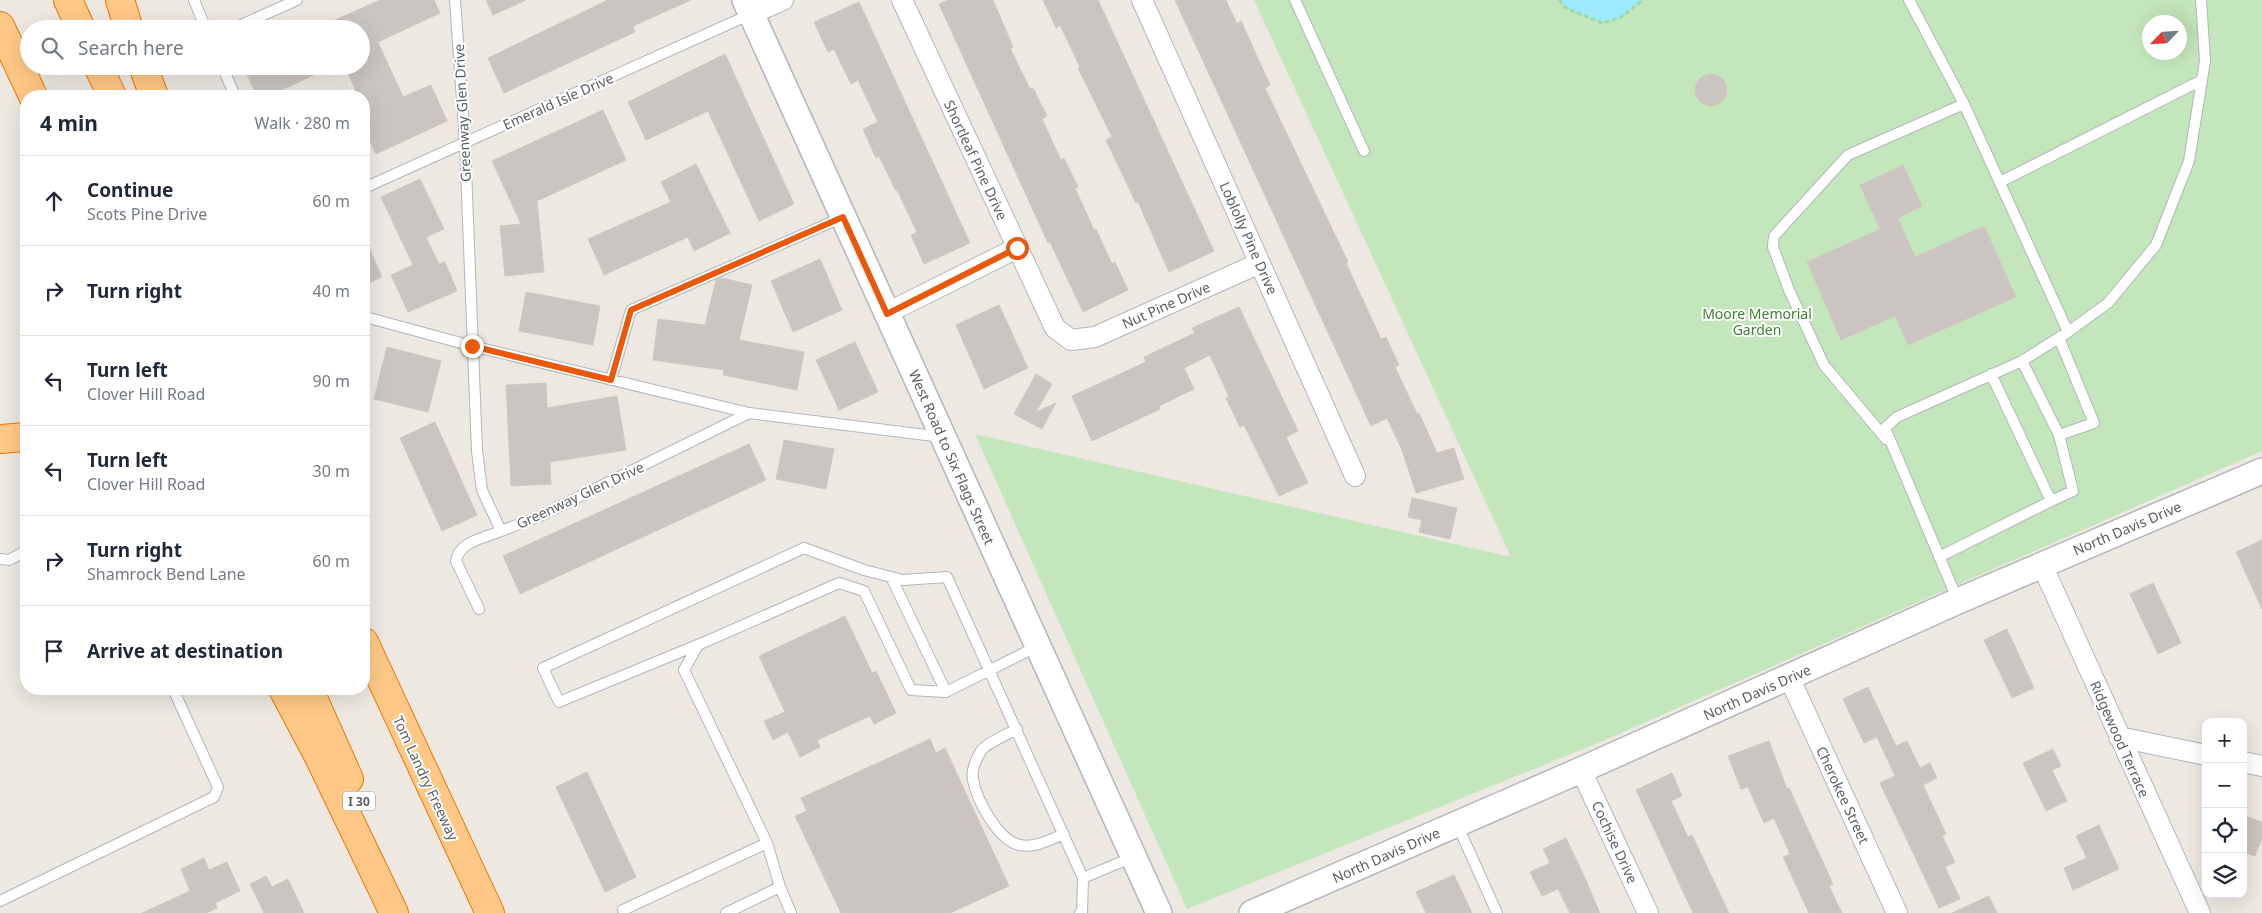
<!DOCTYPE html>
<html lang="en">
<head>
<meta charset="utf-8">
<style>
  body { margin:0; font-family:"Noto Sans",sans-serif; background:#f6f6f7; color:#1f2937 }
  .controls { position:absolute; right:15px; bottom:15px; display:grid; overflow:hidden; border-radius:10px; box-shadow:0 5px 20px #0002 }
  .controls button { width:45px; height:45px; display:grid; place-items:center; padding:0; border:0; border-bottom:1px solid #e0e1e3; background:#fff; color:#1f2937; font:25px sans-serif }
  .compass { position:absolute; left:2142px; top:15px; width:45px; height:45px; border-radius:50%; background:#fff; box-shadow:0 5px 20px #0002; rotate:245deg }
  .stop { position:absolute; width:15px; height:15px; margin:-11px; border:4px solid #ea580c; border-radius:50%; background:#fff }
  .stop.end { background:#ea580c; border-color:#fff; box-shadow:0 1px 5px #0008 }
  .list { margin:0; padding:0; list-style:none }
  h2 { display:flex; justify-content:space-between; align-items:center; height:65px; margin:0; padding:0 20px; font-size:21px }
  h2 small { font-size:16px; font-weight:400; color:#747a83 }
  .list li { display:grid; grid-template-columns:32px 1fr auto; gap:15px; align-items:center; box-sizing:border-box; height:90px; padding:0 20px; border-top:1px solid #e0e1e3 }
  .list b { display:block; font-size:19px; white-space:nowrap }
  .list p { margin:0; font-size:16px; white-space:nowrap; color:#747a83 }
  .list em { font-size:16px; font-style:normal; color:#747a83 }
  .icon { flex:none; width:28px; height:28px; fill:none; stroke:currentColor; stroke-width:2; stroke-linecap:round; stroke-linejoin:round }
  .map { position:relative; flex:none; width:2262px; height:913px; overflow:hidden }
  .search { position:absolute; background:#fff; box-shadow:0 5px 20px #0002; left:20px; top:20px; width:350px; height:55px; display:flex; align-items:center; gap:12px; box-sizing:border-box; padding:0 18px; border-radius:28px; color:#747a83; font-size:19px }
  .panel { position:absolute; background:#fff; box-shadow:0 5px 20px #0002; left:20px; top:90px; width:350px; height:605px; border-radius:20px }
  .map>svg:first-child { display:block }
  .green { fill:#c4e6bc; fill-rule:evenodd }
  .water { fill:#9fe9ff }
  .building { fill:#cac5c0; stroke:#d2c8bf }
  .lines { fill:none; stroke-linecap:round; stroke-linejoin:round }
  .service-casing { stroke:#b2b6b9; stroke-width:12 }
  .minor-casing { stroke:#b2b6b9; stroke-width:22 }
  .tertiary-casing { stroke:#b2b6b9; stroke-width:28 }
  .motorway-casing { stroke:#ee7300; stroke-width:30 }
  .path { stroke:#9fd8a2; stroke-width:3; stroke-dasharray:5 2.5; stroke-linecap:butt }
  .service { stroke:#fff; stroke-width:10 }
  .minor { stroke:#fff; stroke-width:20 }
  .tertiary { stroke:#fff; stroke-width:25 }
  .motorway { stroke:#ffc886; stroke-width:28 }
  .route { stroke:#ea580c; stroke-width:6 }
  .labels { text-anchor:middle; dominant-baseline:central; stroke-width:4; stroke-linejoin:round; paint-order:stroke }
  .shield { fill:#fff; stroke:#8b8f92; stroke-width:1 }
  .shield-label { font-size:12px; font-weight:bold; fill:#595f63 }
  .street-label { font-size:14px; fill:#595f63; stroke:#fff }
  .park-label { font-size:14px; fill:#3e8330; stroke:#fff }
</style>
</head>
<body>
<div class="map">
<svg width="2262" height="913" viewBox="0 0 2262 913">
  <rect width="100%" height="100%" fill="#ede8e1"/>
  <path class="green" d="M1254,0H2262V451L1598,743L1187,909L975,434L1511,557ZM2150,22H2180V52H2150Z"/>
  <path class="water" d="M1559,0H1643L1620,18L1602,23L1566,8Z"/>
  <path class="building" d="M380,0H434L440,13L378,42L403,97L431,85L447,121L376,154L364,127V96H358L345,66H361V29H315Z
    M486,0H526L493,15Z
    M608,0H691L633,26L635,32L504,93L488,58Z
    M948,0H993L1013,47L1010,48L1030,89L1033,88L1047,116L1042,119L1061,160L1064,158L1078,187L1075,188L1094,230L1096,229L1112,264L1115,262L1128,290L1083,312L1050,242L1048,243L939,4Z
    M1043,0H1098L1214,251L1169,272L1138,202L1136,203L1106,140L1112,137L1078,68L1080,67L1060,25L1056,28Z
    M1175,0H1226L1237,24L1241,21L1270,85L1265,88L1348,262L1346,263L1381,339L1386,337L1399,365L1395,367L1417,414L1419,413L1437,453L1454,448L1464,479L1416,493L1402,450L1387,418L1371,426Z
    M859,2L970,243L924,264L911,235L917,232L897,190L896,191L879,156L876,158L863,129L878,122L858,80L851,84L834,49L828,52L814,22Z
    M725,54L794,204L759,221L708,111L646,140L628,102Z
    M243,66H333L269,96H257Z
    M1695 90a16 16 0 1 1 32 0a16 16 0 1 1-32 0Z
    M603,110L626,160L537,201L544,272L505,276L500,226L521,224L492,161Z
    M696,164L730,233L694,251L688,237L604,275L588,239L671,202L661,182Z
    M1903,165L1922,206L1898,218L1915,257L1984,226L2016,297L1908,345L1895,316L1841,340L1807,262L1880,229L1860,185Z
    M420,179L444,229L426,237L439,264L445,262L457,291L408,312L391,275L413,265L381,197Z
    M364,236L382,277L364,285Z
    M820,259L842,310L793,332L771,281Z
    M722,278L752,285L739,340L804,352L797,390L723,375L724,370L653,360L658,319L705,325L716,280Z
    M526,292L600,306L593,345L519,331Z
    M999,305L1028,368L984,389L956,325Z
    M1239,307L1298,431L1286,437L1308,483L1279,496L1244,425L1240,427L1226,398L1229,397L1210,355L1184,368L1194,389L1159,406L1160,409L1092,441L1072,396L1146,362L1144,357L1195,333L1192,328Z
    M855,342L878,392L839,410L816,360Z
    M387,347L441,361L428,412L374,399Z
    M1036,374L1052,384L1036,412L1056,403L1042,429L1014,414Z
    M546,383L547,408L617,396L626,450L550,462L551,484L511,486L506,385Z
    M435,422L477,515L442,531L400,438Z
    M784,440L834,449L826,489L776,479Z
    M749,444L766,480L520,594L503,556Z
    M1412,498L1457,508L1450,539L1419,532L1422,520L1408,517Z
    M2262,540V609L2236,552Z
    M2153,583L2181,643L2158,654L2130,594Z
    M845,616L872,673L876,671L896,713L874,724L870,716L817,740L820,747L800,757L788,732L773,740L764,721L785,712L759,656Z
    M2007,629L2034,688L2012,698L1984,640Z
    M1868,687L1896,746L1907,741L1920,768L1930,763L1937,778L1923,785L1946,834L1942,836L1955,862L1945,867L1960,899L1939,908L1880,783L1895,776L1877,737L1864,743L1843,699Z
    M930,739L936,753L945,748L1009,886L950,913H841L795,816L807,811L801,798Z
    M1769,741L1787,789L1789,788L1833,884L1829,886L1842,913H1809L1783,857L1790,854L1774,818L1764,823L1748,787L1741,789L1728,756Z
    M2053,749L2061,766L2052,770L2067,801L2046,811L2023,763Z
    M587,772L636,877L605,892L556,787Z
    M1672,773L1682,796L1671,801L1688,837L1692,835L1729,913H1693L1636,790Z
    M2243,815L2262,822V838L2255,856L2243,852Z
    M2099,825L2119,869L2073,890L2064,868L2087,858L2076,836Z
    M1566,838L1584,876L1600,913H1570L1558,889L1542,896L1530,872L1550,863L1543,849Z
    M204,858L209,870L227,862L240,891L215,903L217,908L206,913H142L190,891L181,869Z
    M1454,875L1472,913H1426L1416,892Z
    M266,876L272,887L288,879L304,913H264L250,884Z
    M1989,896L1997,913H1952Z"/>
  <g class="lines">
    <defs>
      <path id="service" d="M194,0L206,29
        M455,0L465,143L477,451L482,490L501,531L540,516L749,413L942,437
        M1295,0L1364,151
        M1909,0L1964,104L2068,332
        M232,29L297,0
        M222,66L235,96
        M2000,182L2202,80
        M364,188L751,14
        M369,318L472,346L749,413
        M2022,361L2059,435L2073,491L2051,501
        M611,380L631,310L843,217
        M2059,435L2094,423L2059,338
        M1886,439L1824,365L1789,290L1773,247L1774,236L1848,155L1964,104
        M1939,557L2051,501L1991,374
        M0,559L9,560L26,551
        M891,577L946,692
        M1958,601L1885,428L1897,417L2022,361L2068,332L2108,303L2156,245L2189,161L2205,61L2201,0
        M479,609L456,561C459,541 485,538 501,531
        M702,643L559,702L543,668L804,548L864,570L903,580L947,577L1083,878
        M1017,729C1008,734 985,744 981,751C976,759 971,770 973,780C977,800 998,841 1020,845C1036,848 1049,840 1064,834
        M1457,824L1497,913
        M767,843L780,887
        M0,901L214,797L218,787L173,689
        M625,913L623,910L767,843L684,670L698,645L839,583L864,591L911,690L946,692L1038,646
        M726,913L780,887L791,913
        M1080,913L1082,912L1083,878L1133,857"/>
      <path id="minor" d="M902,0L1055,328L1071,340L1095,337L1260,263
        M1142,0L1355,476
        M751,14L783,0
        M887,313L1017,248
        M2042,565L2200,913
        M1789,677L1897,913
        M2119,737L2206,755
        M2243,762L2262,766
        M1581,770L1648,913"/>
      <path id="tertiary" d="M745,0L1159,913
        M1252,913L1581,770L1958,601L2262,471"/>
      <path id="motorway" d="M68,0L81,29
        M120,0L129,29
        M0,26L33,96
        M98,66L112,96
        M143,66L154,96
        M0,439L26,437
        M364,642L490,913
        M283,689L319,757L394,913
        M309,689L349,779"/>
    </defs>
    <use href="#service" class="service-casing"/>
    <use href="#minor" class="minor-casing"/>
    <use href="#tertiary" class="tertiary-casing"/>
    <use href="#motorway" class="motorway-casing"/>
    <path class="path" d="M1559,0L1566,8L1602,23L1620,18L1643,0"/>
    <use href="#service" class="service"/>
    <use href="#minor" class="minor"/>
    <use href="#tertiary" class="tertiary"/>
    <use href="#motorway" class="motorway"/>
  </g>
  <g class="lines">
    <path class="route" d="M472,346L611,380L631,310L843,217L887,314L1017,248"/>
  </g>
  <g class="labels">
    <rect class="shield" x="343" y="791.5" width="32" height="19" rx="4"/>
    <g class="shield-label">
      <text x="359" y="801">I 30</text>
    </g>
    <g class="street-label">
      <text transform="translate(558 101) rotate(-24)">Emerald Isle Drive</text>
      <text transform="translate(462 113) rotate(-93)">Greenway Glen Drive</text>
      <text transform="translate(976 160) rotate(65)">Shortleaf Pine Drive</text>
      <text transform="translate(1249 238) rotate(66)">Loblolly Pine Drive</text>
      <text transform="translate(1166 305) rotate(-24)">Nut Pine Drive</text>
      <text transform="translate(952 457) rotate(66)">West Road to Six Flags Street</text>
      <text transform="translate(580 495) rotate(-25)">Greenway Glen Drive</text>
      <text transform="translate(2127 528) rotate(-23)">North Davis Drive</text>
      <text transform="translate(1757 692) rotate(-24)">North Davis Drive</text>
      <text transform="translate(2120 739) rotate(66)">Ridgewood Terrace</text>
      <text transform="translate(426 778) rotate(65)">Tom Landry Freeway</text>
      <text transform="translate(1843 795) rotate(65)">Cherokee Street</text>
      <text transform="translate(1615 842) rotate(65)">Cochise Drive</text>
      <text transform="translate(1386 855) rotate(-24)">North Davis Drive</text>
    </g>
    <g class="park-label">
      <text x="1757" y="313">Moore Memorial<tspan x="1757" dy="16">Garden</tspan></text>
    </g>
  </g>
</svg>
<div class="controls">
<button>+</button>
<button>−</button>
<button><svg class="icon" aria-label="locate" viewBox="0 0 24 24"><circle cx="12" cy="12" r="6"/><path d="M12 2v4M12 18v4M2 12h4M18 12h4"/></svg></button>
<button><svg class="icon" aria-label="layers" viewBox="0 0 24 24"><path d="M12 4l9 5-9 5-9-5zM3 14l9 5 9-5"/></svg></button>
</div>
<svg class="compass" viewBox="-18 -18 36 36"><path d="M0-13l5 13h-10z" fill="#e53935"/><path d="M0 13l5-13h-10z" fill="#747a83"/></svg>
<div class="stop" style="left:1017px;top:248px"></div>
<div class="stop end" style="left:472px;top:346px"></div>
<div class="search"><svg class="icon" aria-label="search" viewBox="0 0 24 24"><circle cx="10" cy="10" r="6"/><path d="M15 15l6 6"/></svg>Search here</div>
<section class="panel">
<h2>4 min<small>Walk · 280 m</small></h2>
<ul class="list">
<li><svg class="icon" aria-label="ahead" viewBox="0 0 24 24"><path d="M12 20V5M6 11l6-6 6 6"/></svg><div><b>Continue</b><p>Scots Pine Drive</p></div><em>60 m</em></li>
<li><svg class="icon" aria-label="right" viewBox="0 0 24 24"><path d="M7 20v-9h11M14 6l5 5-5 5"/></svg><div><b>Turn right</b></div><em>40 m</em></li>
<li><svg class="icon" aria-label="left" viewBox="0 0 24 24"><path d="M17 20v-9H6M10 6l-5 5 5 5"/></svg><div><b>Turn left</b><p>Clover Hill Road</p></div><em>90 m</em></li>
<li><svg class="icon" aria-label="left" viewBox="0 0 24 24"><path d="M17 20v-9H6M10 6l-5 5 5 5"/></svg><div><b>Turn left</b><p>Clover Hill Road</p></div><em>30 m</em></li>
<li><svg class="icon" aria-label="right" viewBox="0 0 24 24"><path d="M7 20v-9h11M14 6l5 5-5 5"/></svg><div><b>Turn right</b><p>Shamrock Bend Lane</p></div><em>60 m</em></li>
<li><svg class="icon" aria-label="arrive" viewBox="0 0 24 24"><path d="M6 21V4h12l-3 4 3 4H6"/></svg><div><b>Arrive at destination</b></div></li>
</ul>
</section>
</div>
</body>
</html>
